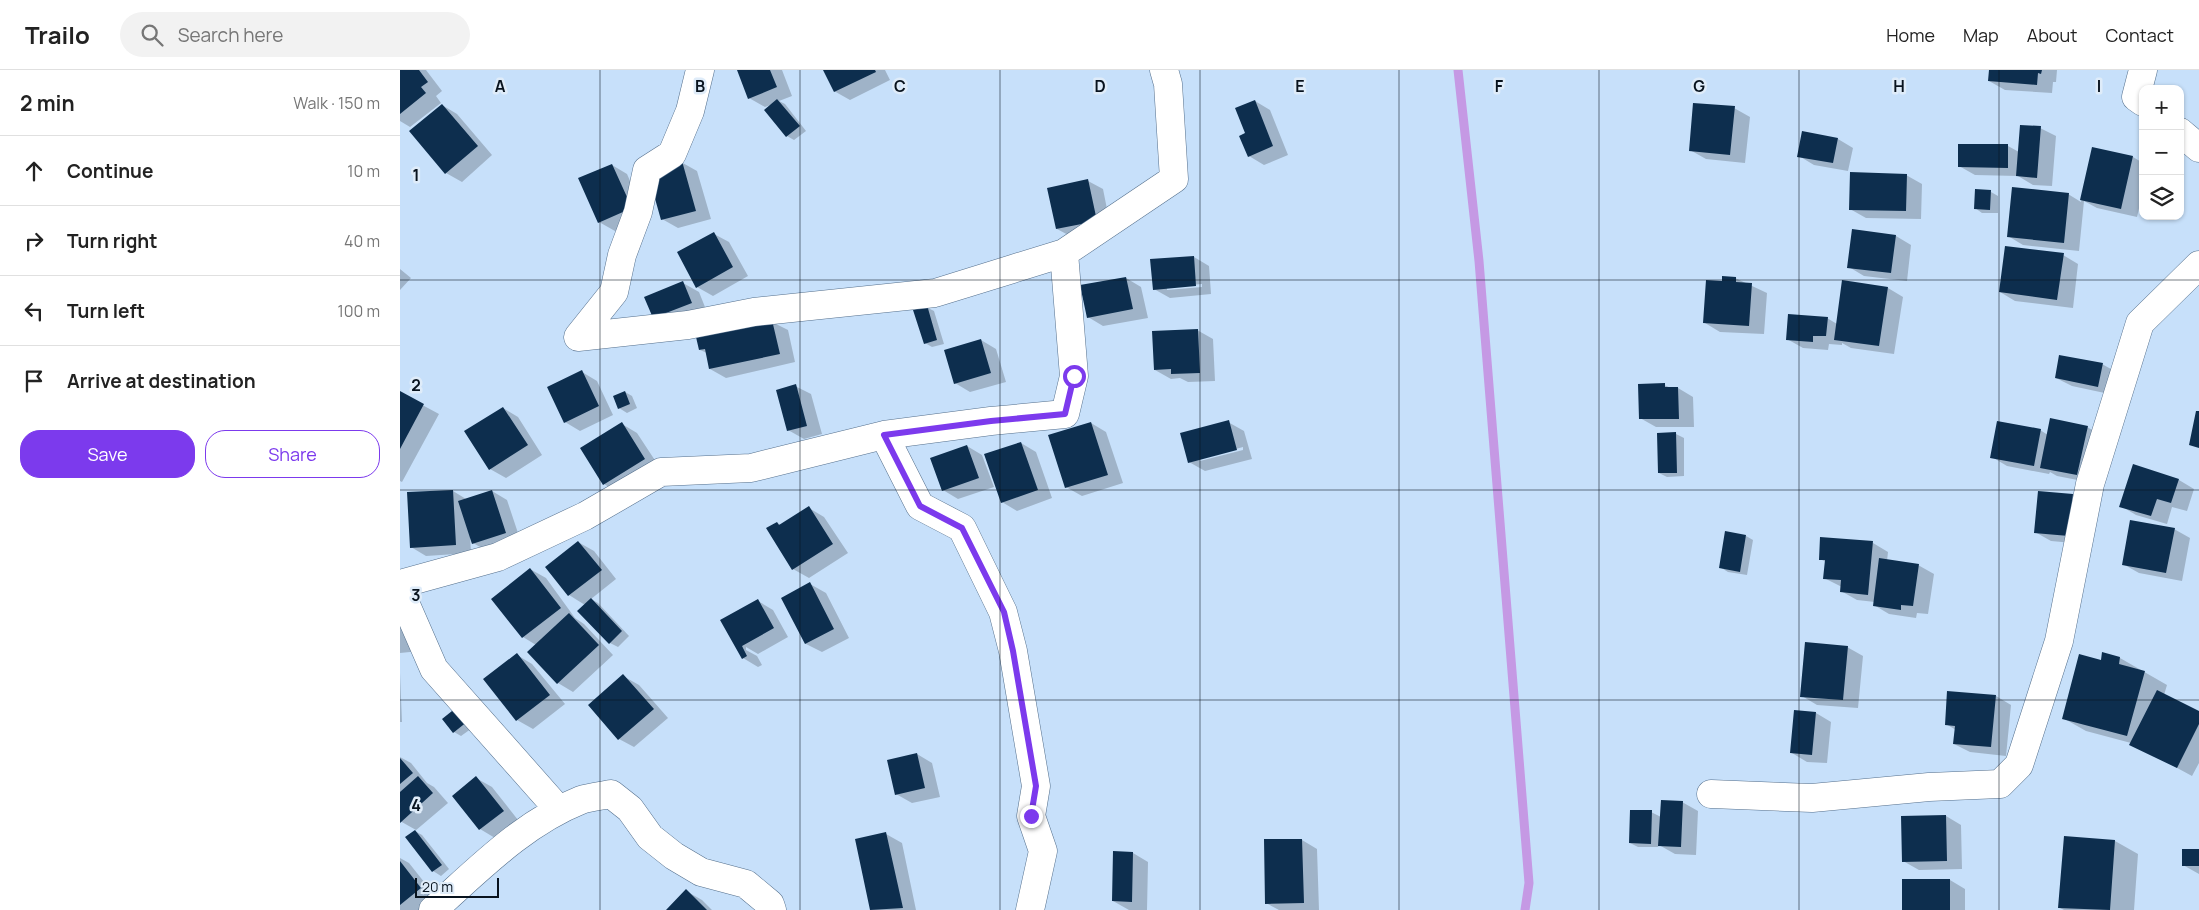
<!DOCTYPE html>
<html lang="en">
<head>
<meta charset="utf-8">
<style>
  body { margin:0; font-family:Manrope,sans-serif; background:#f2f2f2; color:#222 }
  .controls { position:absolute; right:15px; top:15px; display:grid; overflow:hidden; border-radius:10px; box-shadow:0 1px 4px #0004 }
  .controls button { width:45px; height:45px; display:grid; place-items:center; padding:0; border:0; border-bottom:1px solid #e0e0e0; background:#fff; color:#222; font:25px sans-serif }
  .scale { position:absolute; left:15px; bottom:12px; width:84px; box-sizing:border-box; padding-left:5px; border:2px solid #08131e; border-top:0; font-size:14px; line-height:18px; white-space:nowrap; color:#08131e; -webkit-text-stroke:4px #dfecf9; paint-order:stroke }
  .stop { position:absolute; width:15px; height:15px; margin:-11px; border:4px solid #7c3aed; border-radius:50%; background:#fff }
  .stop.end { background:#7c3aed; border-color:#fff; box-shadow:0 1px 5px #0008 }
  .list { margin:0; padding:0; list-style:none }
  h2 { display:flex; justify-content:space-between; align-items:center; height:65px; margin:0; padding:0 20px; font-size:21px }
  h2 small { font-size:16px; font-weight:400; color:#767676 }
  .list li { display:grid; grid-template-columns:32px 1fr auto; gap:15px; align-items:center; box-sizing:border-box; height:70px; padding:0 20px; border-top:1px solid #e0e0e0 }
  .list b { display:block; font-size:19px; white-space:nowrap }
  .list em { font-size:16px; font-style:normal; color:#767676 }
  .actions { display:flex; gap:10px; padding:15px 20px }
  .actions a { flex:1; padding:11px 0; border:1px solid #7c3aed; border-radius:20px; text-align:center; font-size:18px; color:#7c3aed }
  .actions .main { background:#7c3aed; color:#fff }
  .icon { flex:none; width:28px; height:28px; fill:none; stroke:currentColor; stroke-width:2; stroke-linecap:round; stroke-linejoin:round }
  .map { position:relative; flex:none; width:1799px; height:840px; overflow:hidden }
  header { display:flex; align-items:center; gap:30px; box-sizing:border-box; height:70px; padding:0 25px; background:#fff; border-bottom:1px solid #e0e0e0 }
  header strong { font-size:24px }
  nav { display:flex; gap:28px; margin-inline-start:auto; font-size:18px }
  .search { width:350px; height:45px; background:#f2f2f2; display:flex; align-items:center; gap:12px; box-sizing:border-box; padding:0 18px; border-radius:28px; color:#767676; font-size:19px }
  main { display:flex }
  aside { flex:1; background:#fff }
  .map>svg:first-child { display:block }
  .shadow { fill:#0003; fill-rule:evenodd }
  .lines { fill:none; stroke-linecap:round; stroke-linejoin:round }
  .stream { stroke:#c599e4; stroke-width:9 }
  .building { fill:#0d2e4e }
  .minor-casing { stroke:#546f8c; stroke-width:29 }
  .minor { stroke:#fff; stroke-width:28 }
  .route { stroke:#7c3aed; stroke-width:6 }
  .grid { fill:none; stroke:#08131e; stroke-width:1; stroke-opacity:0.55 }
  .grid-label { font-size:16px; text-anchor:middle; font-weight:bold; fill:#08131e; stroke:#dfecf9; stroke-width:5; stroke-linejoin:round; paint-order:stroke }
</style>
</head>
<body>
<header>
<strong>Trailo</strong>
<div class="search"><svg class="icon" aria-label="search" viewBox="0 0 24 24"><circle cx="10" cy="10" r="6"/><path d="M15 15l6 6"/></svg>Search here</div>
<nav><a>Home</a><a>Map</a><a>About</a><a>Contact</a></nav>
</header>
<main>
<aside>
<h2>2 min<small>Walk · 150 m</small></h2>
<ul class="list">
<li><svg class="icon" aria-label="ahead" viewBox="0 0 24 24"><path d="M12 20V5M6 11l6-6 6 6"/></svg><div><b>Continue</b></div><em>10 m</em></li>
<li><svg class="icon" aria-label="right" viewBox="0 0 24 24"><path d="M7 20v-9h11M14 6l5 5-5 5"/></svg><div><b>Turn right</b></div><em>40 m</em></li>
<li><svg class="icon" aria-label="left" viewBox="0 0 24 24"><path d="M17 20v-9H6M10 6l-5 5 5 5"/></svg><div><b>Turn left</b></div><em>100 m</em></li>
<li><svg class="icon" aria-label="arrive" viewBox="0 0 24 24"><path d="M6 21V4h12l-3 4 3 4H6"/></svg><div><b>Arrive at destination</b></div></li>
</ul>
<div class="actions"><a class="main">Save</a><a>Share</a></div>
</aside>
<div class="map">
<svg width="1799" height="840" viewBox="0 0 1799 840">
  <rect width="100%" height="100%" fill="#c7e0fa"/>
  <path class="shadow" d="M0,0H26L42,21L36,26L41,33L10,57L0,51Z
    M339,0H382L392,26L379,31L385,34L406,61L394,70L387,66L373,34L365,37L349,28Z
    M424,0H485L490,10L450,30L434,21Z
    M1590,0H1657L1656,12H1653L1652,23L1605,20L1589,11Z
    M855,31L870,40L888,85L864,95L849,86L847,64Z
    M42,35L57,44L92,85L62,112L46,103Z
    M1334,38L1350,47L1345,93L1306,89L1290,80Z
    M1640,58L1656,66L1652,116L1633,115L1618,106L1575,105L1559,96L1608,76L1619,82Z
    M1438,69L1453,78L1448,101L1414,95L1399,86Z
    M1693,78L1733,87L1743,93V121L1737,147L1697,138L1684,131L1679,181L1623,175L1608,166L1668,124L1681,132Z
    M281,92L297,101L311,149L278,158L262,149Z
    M212,95L227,104L246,147L215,161L199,152Z
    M1506,105L1522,114L1521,149L1466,148L1450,139Z
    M688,111L703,119L711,159L672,167L657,159Z
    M1591,122L1598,126V143H1582L1575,138Z
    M1453,161L1496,166L1511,175L1507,211L1464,206L1449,197Z
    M314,164L329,172L348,206L313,226L297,217Z
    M1663,185L1678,194L1673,238L1615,231L1600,222Z
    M794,187L809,196L811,224L770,228L754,219ZM802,214V217L767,220V217Z
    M0,199L11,208L0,220Z
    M726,208L741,217L748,248L703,256L688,247Z
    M1335,208L1367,223L1364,264L1320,262L1305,253L1323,213Z
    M283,213L299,222L307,242L254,248Z
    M1488,218L1503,227L1494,284L1451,278L1442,273V275L1429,274L1428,280L1403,278L1387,269L1427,248L1437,254Z
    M526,237L534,241L544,274L532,277L525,273Z
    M372,252L388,260L395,292L326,308L310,299L307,283L300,280Z
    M797,260L813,269L815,311L788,312L780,308L771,309L755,300Z
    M581,270L596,279L606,312L570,322L555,313Z
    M1702,294L1718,303L1714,325L1672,316L1656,308Z
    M182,302L197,311L213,345L180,361L165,352Z
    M1264,315L1271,318H1278L1293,327L1294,357H1256L1240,348Z
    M395,316L411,324L422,364L404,369L388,360Z
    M225,322L232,326L237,338L227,343L219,338Z
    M0,323L39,344L2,412L0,411Z
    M103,338L118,347L142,385L106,408L90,399Z
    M828,352L844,361L852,389L805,401L789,392ZM843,377V380L800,391V389Z
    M691,353L706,362L723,413L682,426L666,417Z
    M222,354L237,363L260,398L219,423L204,414Z
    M1687,357L1703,366L1693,413L1657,406L1650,402L1649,404L1607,396L1592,387L1640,360L1648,365Z
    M1276,364L1284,368V406L1267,407L1259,403Z
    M621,373L636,382L652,428L617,441L602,432Z
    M567,376L582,385L594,417L558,429L543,420Z
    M1733,396L1779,410L1794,419L1787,441L1772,437L1767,454L1736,445L1721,436Z
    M53,421L66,429L92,421L107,430L121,472L89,482L73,473L70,465L71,483L26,486L11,477Z
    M1673,425L1688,434L1684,474L1651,471L1635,462Z
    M409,438L424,447L448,483L409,508L393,499L377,453L381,455Z
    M1774,459L1790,468L1782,511L1739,503L1723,494Z
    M1346,466L1353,470L1347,505L1328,502L1320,497Z
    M178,472L194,481L216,509L191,529L198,533L229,566L218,577L210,573L179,541L185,535L169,525L147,497Z
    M1473,473L1488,482L1487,491L1518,495L1534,504L1528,544L1517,543L1516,548L1489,544L1474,535L1475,532L1457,530L1441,521L1442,517L1424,508L1426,492L1420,489Z
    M130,499L146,508L175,548L184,554L213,585L173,622L158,613L136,575L123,567Z
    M410,514L426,523L449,568L422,582L406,574L382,528Z
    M358,531L373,540L388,567L358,584L346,577V580L357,586L362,595L358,597L343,588L322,551Z
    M0,549L20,581L0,583Z
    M1447,577L1463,586L1458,638L1417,635L1402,626Z
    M1703,584L1720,588L1767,615L1764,625L1799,643V693L1792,706L1731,673L1686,661L1663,648L1701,592Z
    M117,585L132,594L165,634L133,659L117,650Z
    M0,603L2,652H0Z
    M223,606L239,615L268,648L234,677L219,669Z
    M1596,626L1611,635L1606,686L1570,682L1554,674L1556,660L1546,654Z
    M1416,643L1431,652L1427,693L1407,692L1392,683Z
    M44,649L75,656L61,666L54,662Z
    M517,684L532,693L540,727L512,733L496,724Z
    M0,687L11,693L27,713L34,717L48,733L15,761L22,765L49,799L41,806L33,801L7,767L16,760L0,751Z
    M76,708L92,717L118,750L95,768L80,759Z
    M1282,732L1298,741L1296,785L1275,784L1259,775L1258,777H1238L1230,773L1251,742L1261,747Z
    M1546,746L1561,755L1562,799L1519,800L1503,791Z
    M486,764L502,773L516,840H471L456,770Z
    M1665,767L1715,771L1738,784L1734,840H1664L1660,838Z
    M902,770L917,779L919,840H879L866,833Z
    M1799,780V804L1783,795Z
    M733,783L748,792L747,840H729L713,831Z
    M0,788L9,793L36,827L20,840H0Z
    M1550,810L1565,819V840H1503Z
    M286,821L302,830L312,840H268Z"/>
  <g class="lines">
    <path class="stream" d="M1058,0L1079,191L1129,813L1125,840"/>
  </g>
  <path class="building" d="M0,0H19L28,12L21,17L26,23L0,44Z
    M337,0H370L377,17L348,29Z
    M423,0H475L476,2L434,22Z
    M1589,0H1642L1641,4L1638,3L1637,15L1588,11Z
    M377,29L400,56L386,67L364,40Z
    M855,30L873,76L848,87L839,66L845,63L835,38Z
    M1293,33L1335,36L1330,85L1289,81Z
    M42,34L78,76L45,104L9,61Z
    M1620,55L1641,56L1637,108L1616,106Z
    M1402,61L1438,68L1433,93L1397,87Z
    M1558,74H1608V98L1558,97Z
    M1692,77L1733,86L1721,139L1680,130Z
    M282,91L296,141L261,150L247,100Z
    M212,94L232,138L198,153L178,108Z
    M1450,102L1507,104L1506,141L1449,140Z
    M688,109L697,151L656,159L647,118Z
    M1612,117L1669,123L1664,173L1607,167Z
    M1575,119L1591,120L1590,140L1574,139Z
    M1452,159L1496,165L1491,203L1447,198Z
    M314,162L333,197L296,218L277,182Z
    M1605,176L1664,183L1657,230L1599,222Z
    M794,186L796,216L753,220L750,189Z
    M1322,206L1336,207V212L1352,213L1349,256L1303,253L1306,210L1322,211Z
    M726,207L733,239L687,248L680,215Z
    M1442,210L1488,217L1479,276L1434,270Z
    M283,211L292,233L253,248L244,227Z
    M527,235L537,270L524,274L513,240Z
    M1388,244L1428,247L1426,266H1413V272L1386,270Z
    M372,250L380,284L309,299L305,279L299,280L296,267Z
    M798,259L800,303L771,304V299L754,300L752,261Z
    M581,269L591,303L554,314L544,280Z
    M1659,285L1703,293L1698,317L1655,308Z
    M182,300L199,336L164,353L147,317Z
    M1265,313V317H1278L1279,349H1239L1238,314Z
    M396,314L407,356L387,361L376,320Z
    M0,321L24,334L0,379Z
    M225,321L230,334L218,339L213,326Z
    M103,337L128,375L89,400L64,361Z
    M1796,341H1799V378L1789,375Z
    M1650,348L1688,356L1677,405L1640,398Z
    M829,350L837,380L788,393L780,363Z
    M1597,351L1641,359L1634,396L1590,388Z
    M222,352L245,389L203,415L180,378Z
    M691,352L708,405L665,418L648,365Z
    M1276,362L1277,403H1258L1257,363Z
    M621,372L638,420L601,433L584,384Z
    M567,375L579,408L542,421L530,388Z
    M1733,394L1779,409L1771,433L1757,429L1751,446L1719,437Z
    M53,420L56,475L10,478L7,422Z
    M92,420L106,463L72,474L58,431Z
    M1638,421L1673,424L1669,466L1634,463Z
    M409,436L433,474L392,500L366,458L377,452L379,455Z
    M1730,450L1775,458L1766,503L1722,495Z
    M1325,461L1346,465L1340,502L1319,498Z
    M1420,467L1473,471L1468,525L1440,522L1441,510L1423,509L1425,490H1419Z
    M178,471L202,500L168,526L145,497Z
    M1479,488L1519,494L1513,536L1501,535V540L1473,536Z
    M130,498L161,538L122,568L91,529Z
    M410,512L434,559L405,574L381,528Z
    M191,528L222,561L209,574L177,541Z
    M358,529L374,558L342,576L347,586L342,589L320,550Z
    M169,543L199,575L157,614L127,582Z
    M1405,572L1448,576L1443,630L1400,627Z
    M1702,582L1720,587L1719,594L1745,601L1727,666L1662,649L1679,584L1701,590Z
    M117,583L150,625L116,651L83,609Z
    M223,604L254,639L218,670L188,635Z
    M1757,620L1799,641V654L1777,698L1729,675Z
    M1547,621L1596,625L1591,677L1553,674L1555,656L1545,655Z
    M57,637L68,651L53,663L42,649Z
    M1394,640L1416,642L1412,685L1390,683Z
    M517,683L525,718L495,725L487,690Z
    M0,688L13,703L0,714Z
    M18,706L33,723L0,753V722Z
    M76,706L104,741L79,760L52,726Z
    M1261,730L1283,731L1281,777L1258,776Z
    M1230,740H1252L1251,774L1229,773Z
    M1546,745L1547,791L1502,792L1501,746Z
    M15,760L42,795L32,802L5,767Z
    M486,762L503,838L470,840L455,769Z
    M1664,766L1715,770L1710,840L1658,838Z
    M864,769H902L904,833L865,834Z
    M1782,779H1799V796H1782Z
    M713,781L733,782L732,832L712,831Z
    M0,791L21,818L0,835Z
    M1502,809H1550V840H1502Z
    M286,819L307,840H266Z"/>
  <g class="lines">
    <defs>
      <path id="minor" d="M300,0L290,41L272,84L247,100L238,142L222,185L214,222L178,267L288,255L354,242L535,223L664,183
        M1743,32L1736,27L1743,0
        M1780,62L1799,78
        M484,365L520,436L562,458L603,542L613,581L636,716L631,746L643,781L630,840
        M0,514L98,487L185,446L261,402L351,398L484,365L591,351L665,344L674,306L664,183L774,109L768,14L764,0
        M0,521L34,599L159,740
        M1311,724L1412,728L1529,717L1600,714L1619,695L1659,571L1690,414L1740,253L1799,195
        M33,840C78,800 123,753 181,730C190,727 201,726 211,724L230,739L250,767L274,786L301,802L346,814L370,834L372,840"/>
    </defs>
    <use href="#minor" class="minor-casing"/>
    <use href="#minor" class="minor"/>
  </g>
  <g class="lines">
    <path class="route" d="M631,746L636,716L613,581L604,542L562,458L520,436L484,365L591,351L665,344L674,306"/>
  </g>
  <path class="grid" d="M200,0V840M400,0V840M600,0V840M800,0V840M999,0V840M1199,0V840M1399,0V840M1599,0V840M0,210H1799M0,420H1799M0,630H1799"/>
  <g class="grid-label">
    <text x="100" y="22">A</text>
    <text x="300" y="22">B</text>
    <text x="500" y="22">C</text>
    <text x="700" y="22">D</text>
    <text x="900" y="22">E</text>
    <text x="1099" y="22">F</text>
    <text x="1299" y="22">G</text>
    <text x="1499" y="22">H</text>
    <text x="1699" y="22">I</text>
    <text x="16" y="111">1</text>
    <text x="16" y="321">2</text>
    <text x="16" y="531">3</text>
    <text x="16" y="741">4</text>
  </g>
</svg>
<div class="controls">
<button>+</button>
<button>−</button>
<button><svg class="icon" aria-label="layers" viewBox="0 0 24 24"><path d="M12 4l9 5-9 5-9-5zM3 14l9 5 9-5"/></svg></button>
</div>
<div class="scale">20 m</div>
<div class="stop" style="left:674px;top:306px"></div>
<div class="stop end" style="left:631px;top:746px"></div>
</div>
</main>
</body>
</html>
